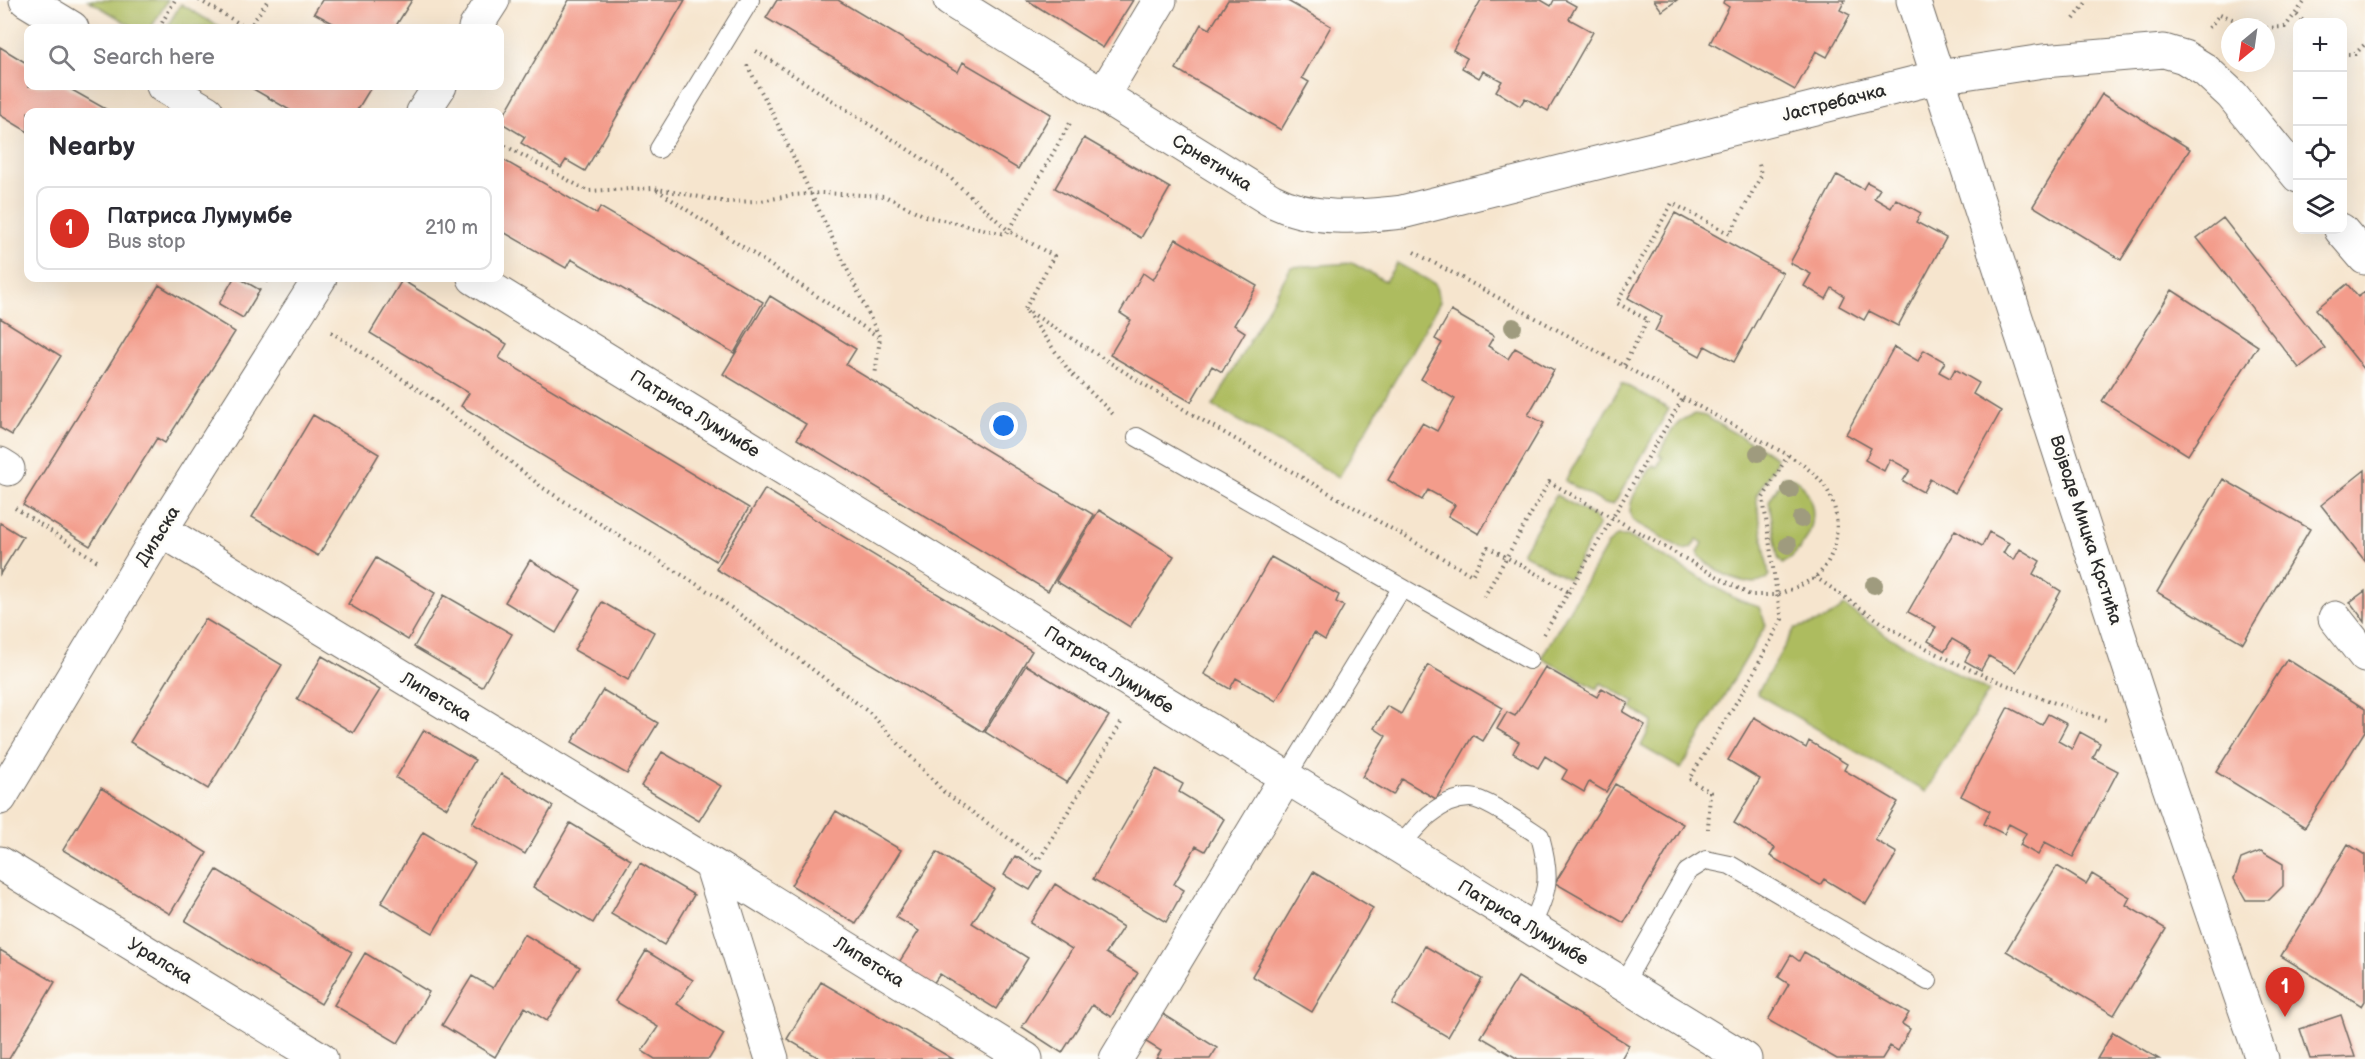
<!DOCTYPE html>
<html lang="en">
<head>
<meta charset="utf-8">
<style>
  body { margin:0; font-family:"Balsamiq Sans",sans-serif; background:#f2f2f3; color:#2b2b33 }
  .controls { position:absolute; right:18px; top:18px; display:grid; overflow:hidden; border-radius:12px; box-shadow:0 6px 24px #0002 }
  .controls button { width:54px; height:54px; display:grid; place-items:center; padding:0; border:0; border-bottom:2px solid #e1e1e2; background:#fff; color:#2b2b33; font:30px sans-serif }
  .compass { position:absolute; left:2221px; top:18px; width:54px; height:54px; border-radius:50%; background:#fff; box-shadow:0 6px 24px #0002; rotate:209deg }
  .you { position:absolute; left:1004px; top:426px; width:21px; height:21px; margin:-15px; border:4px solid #fff; border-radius:50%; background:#1a73e8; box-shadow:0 0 0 9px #1a73e833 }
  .badge { display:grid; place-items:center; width:39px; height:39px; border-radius:50%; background:#d93025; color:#fff; font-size:20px; font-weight:700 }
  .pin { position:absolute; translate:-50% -50px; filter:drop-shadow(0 2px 3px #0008) }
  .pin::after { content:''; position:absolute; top:32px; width:21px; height:18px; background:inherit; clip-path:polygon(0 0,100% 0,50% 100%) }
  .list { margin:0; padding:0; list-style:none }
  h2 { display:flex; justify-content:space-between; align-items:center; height:78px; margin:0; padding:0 24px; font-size:26px }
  h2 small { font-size:20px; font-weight:400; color:#7c7c81 }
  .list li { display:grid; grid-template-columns:39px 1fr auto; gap:18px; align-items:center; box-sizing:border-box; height:84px; margin:0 12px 12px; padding:0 12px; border:2px solid #e1e1e2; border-radius:12px }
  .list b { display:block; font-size:22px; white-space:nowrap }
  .list p { margin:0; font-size:20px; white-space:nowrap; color:#7c7c81 }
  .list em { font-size:20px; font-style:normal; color:#7c7c81 }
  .icon { flex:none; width:33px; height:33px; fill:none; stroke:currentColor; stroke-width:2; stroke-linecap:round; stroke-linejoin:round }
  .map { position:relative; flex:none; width:2365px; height:1059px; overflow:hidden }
  .search { position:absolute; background:#fff; box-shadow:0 6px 24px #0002; left:24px; top:24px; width:480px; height:66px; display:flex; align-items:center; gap:15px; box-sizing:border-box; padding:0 21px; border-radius:12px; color:#7c7c81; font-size:22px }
  .panel { position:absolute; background:#fff; box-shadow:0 6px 24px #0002; left:24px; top:108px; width:480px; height:174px; border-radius:12px }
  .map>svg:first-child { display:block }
  .green { fill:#adbc5f; stroke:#6c7445; stroke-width:1.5 }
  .building { fill:#f39c8b }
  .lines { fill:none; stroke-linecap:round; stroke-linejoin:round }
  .service-casing { stroke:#726c64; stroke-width:20 }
  .minor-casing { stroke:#726c64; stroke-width:35 }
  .tertiary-casing { stroke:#726c64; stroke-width:35 }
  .path { stroke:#726c64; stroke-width:4; stroke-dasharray:1.5 4.5; stroke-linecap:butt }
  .service { stroke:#fff; stroke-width:18 }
  .minor { stroke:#fff; stroke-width:33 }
  .tertiary { stroke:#fff; stroke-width:33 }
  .tree { fill:#9f9b7e }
  .labels { text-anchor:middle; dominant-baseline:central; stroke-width:5; stroke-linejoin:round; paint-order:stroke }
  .street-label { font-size:18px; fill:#2b2b2b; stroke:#fdfcf7 }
</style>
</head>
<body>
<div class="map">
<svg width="2365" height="1059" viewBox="0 0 2365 1059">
  <rect width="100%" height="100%" fill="#fdfcf7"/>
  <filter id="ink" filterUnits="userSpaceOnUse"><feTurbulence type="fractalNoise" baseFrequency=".0167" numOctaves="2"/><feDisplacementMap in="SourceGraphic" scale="12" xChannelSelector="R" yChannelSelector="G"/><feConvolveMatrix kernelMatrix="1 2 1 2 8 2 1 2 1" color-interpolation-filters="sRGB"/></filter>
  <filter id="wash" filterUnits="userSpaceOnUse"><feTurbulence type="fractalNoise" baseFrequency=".008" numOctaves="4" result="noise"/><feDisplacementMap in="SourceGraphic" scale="24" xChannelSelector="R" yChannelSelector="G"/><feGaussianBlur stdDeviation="1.35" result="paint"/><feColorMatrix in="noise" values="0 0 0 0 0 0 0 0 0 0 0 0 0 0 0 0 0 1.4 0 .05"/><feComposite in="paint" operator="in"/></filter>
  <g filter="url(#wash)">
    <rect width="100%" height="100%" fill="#f6e5ce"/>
    <path class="green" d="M88,0H168L151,28H135Z
      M181,4L221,28H166Z
      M1352,263L1385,281L1397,263L1435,284L1440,302L1339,477L1213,406L1291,267Z
      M1622,383L1669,409L1617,499L1613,504H1605L1565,481Z
      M1695,414L1705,416L1776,457V462L1756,496L1769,575C1757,598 1699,564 1698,552L1703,543L1697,539L1691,548L1684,550L1633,521C1622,504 1644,480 1653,465L1657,467L1663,457L1659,454C1668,437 1675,419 1695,414Z
      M1784,476C1795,476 1801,482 1806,491C1822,518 1808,546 1783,564L1778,558L1769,501Z
      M1556,495L1595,517L1599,524L1569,579L1522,553Z
      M1617,536H1628L1736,599L1759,607L1766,625L1681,769L1641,746L1653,722L1631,708L1635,702L1601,683L1597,689L1541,658L1608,544Z
      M1844,606L1891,638L1989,691L1926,792L1757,694L1795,628C1814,624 1829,620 1844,606Z"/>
    <g id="blocks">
      <path class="building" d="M322,0H412L397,24L404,28H342L314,13Z
        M569,0H685L585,171L566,160L561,168L521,143L525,137L500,122Z
        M777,0H838L958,72L963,62L1051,114L1018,169L766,18Z
        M1027,0H1133L1103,48Z
        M1228,0H1286L1331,26L1302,78L1309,82L1281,130L1176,69L1201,24L1210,29Z
        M1481,0H1541L1551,6L1554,0H1565L1576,6L1569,19L1593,32L1548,111L1525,98L1520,106L1496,91L1502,81L1483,71L1479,78L1462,68L1467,58L1453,50Z
        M1654,0H1677L1662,11Z
        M1724,0H1845L1840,10L1850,15L1827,57L1816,51L1795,90L1710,43L1729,7L1723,3Z
        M0,47L28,64V86H65L111,112H28V132L0,115Z
        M248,86H364L370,89L356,112H293Z
        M2102,94L2190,149L2121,260L2033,206Z
        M1084,138L1170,188L1141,238L1055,188Z
        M500,158L597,214L600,207L763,302L734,353L571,259L566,268L500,230Z
        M1837,175L1863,189L1867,182L1880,189L1874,198L1891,208L1896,199L1921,213L1916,222L1946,238L1898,326L1869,311L1864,320L1839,306L1844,296L1832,288L1826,299L1804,286L1811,274L1790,263Z
        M1675,213L1783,273L1734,362L1705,346L1700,356L1655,331L1662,317L1628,298Z
        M2223,218L2325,348L2299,368L2197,238Z
        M1176,239L1257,286L1234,325L1245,332L1222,372L1212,366L1191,402L1110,355L1131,320L1120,313L1143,273L1153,280Z
        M234,278H239L260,290L243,318L219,304Z
        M402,280L507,344L499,358L749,508L716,561L461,406L469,393L370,333Z
        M2347,284L2358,297L2365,292V370L2316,309Z
        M159,285L235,332L165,443L157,438L90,546L23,505Z
        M2172,290L2258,346L2188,455L2102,401Z
        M770,296L856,349L846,365L1094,515L1048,591L797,439L806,424L723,374Z
        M1451,311L1494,336L1488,346L1508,359L1515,348L1554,370L1528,415L1544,423L1479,534L1448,516L1455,505L1428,490L1422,500L1388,480L1422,423L1437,431L1455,399L1421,379L1442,343L1435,339Z
        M0,318L61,356L12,435L0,428Z
        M1894,347L1918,361L1924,350L1945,362L1939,372L1950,378L1955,369L1979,383L1973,394L2001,411L1955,493L1930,479L1923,492L1903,481L1910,470L1890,459L1884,471L1865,460L1871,448L1846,434Z
        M313,415L379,454L318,556L252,517Z
        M2365,470V561L2321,505Z
        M2223,479L2310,529L2243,643L2157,592Z
        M765,489L1032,651L983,732L716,569Z
        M1099,510L1174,556L1130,627L1056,581Z
        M0,523L23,537L0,574Z
        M1955,530L1982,546L1989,532L2009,543L2003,553L2014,560L2020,549L2040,561L2033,574L2061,591L2016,672L1989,656L1981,670L1965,661L1971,650L1952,639L1945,651L1928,641L1936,627L1908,612Z
        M1271,557L1339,595L1336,602L1344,606L1325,640L1314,633L1276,701L1236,678L1230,689L1204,674Z
        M376,558L435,593L408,640L348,604Z
        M530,560L581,590L556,633L505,602Z
        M2365,591V622L2350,602Z
        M444,595L512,634L482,687L414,647Z
        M602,602L654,632L628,680L574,650Z
        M205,619L282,665L208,789L130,742Z
        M322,656L380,690L353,733L297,699Z
        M2287,659L2365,709V731L2305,827L2216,772Z
        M1026,665L1109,716L1067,783L985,732Z
        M1428,665L1503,708L1483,741L1473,735L1436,799L1402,779L1393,795L1362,777L1386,736L1374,728L1387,706L1401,714Z
        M1545,667L1597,697L1602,688L1628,703L1623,712L1645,725L1606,792L1589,782L1584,792L1562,779L1567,770L1545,756L1538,768L1513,753L1519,742L1497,729L1507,712L1515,716Z
        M603,690L658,723L627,774L572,742Z
        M2008,707L2042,725L2048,714L2067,724L2058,741L2072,749L2080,732L2100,743L2093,758L2118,771L2073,857L2045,842L2038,855L2020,845L2026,833L2009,824L2004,834L1984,824L1990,811L1961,796Z
        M1754,717L1806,748L1809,741L1847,764L1844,770L1898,802L1875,840L1897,853L1866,904L1824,879L1820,885L1770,856L1775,848L1734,823L1760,779L1728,760Z
        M424,730L475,760L447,808L396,778Z
        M662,752L721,786L699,821L641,786Z
        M1156,769L1183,784L1179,792L1224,819L1205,851L1196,846L1174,884L1184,890L1166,922L1093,879Z
        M501,774L553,806L525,854L472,823Z
        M1615,784L1683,824L1624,923L1555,883Z
        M101,788L207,853L170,914L63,850Z
        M836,811L901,850L856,924L791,885Z
        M570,823L631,860L593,923L533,887Z
        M423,832L475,863L433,933L381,903Z
        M2348,844L2365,855V1001L2362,1006L2281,956Z
        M2261,851L2283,864V886L2269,900H2246L2234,879L2241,859Z
        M937,852L994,889L972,923L1028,958L996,1009L940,974L930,988L896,967L919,931L896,917Z
        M1015,856L1042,871L1030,890L1004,875Z
        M640,863L694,895L664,945L611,914Z
        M2057,866L2086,884L2092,874L2130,897L2126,905L2166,929L2114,1015L2006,951Z
        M217,870L352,952L321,1004L185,921Z
        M1313,872L1373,908L1312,1012L1252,976Z
        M1055,884L1123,927L1106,953L1138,973L1111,1017L1092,1005L1062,1053L1022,1027L1072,949L1030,923Z
        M524,934L580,967L547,1021L525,1007L495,1057L442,1025L472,976L493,988Z
        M1425,946L1482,979L1448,1037L1392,1004Z
        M0,950L55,982L9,1059H0Z
        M646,951L693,980L677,1004L724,1034L709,1059H655L642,1051L658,1027L615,1001Z
        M1804,952L1909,1013L1902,1024L1910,1029L1898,1051L1890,1046L1882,1059H1837L1768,1020L1789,984L1778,977L1791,955L1799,961Z
        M365,953L429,992L398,1043L334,1005Z
        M1518,977L1629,1045L1621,1059H1518L1481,1037Z
        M821,982L953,1059H821L787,1039Z
        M1160,1012L1217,1048L1210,1059H1156L1161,1051L1143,1040Z
        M2341,1015L2355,1057L2310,1059L2300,1029Z
        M2113,1032L2159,1059H2097Z"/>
    </g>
  </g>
  <g filter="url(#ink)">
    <use href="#blocks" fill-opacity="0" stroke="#726c64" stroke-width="1.5"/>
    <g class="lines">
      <defs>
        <path id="service" d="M659,149L750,0
          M1137,437L1529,660
          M1285,779L1401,589
          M1399,848C1416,826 1439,798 1470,798C1485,798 1526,827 1540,836C1551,877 1549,891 1530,928
          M1623,985L1687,872L1706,860L1730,865L1928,981"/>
        <path id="minor" d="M26,0L72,28
          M950,0L1271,200C1313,222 1357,217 1402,212L1938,77L2043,61L2164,51L2184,57L2205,70L2232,95L2298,176
          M475,28L493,0
          M163,86L207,112
          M1103,95L1160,0
          M423,112L440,86
          M2341,230L2365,258
          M474,278L1745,1059
          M0,464L8,469
          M161,530L711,864L1026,1059
          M2335,618L2365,656
          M0,798L161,530L320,278
          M0,863L321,1059
          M711,864L772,1059
          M1116,1059L1285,779"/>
        <path id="tertiary" d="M1913,0L2153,740L2262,1059"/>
      </defs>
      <use href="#service" class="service-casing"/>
      <use href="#minor" class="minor-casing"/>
      <use href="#tertiary" class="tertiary-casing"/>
      <path class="path" d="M199,0L247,28
        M2297,15L2304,22
        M2074,19L2088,0
        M159,28L175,0
        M249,28L268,0
        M2209,28L2220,14L2252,27
        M2266,28L2285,27L2306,0
        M756,51L946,174L1009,231
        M2342,54H2355L2365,44
        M747,65L771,110L880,338
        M500,143L588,191L653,188L726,202L761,201L793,195L821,193L885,196L925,216L1005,234L1009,231
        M657,190L880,338L875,376
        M1414,252L1788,455C1802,464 1817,474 1826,488C1843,514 1840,557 1815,577C1804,585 1789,590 1777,595L1763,498L1788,455
        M262,278L272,283
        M1025,309L1188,412L1472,575L1488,547L1569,592
        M1025,309L1054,256L1009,231L1070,123
        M1027,312L1070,372L1115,416
        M331,332L431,398L543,488L717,597L870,713L944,792L1039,860L1121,723
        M1624,365L1648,320L1617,303L1672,203L1730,234L1761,176L1759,163
        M15,508L97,561
        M1815,577C1843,595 1870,616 1899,633C1964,671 2034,697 2106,720
        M1484,597L1549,482L1750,595H1777L1782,619L1750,680L1689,779L1710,792L1708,829
        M1544,634L1683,398"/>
      <use href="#service" class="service"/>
      <use href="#minor" class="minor"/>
      <use href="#tertiary" class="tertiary"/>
    </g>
    <g class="tree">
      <circle cx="1513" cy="327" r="9"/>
      <circle cx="1758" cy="453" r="9"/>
      <circle cx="1790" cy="490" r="9"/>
      <circle cx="1801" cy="519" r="9"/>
      <circle cx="1788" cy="545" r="9"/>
      <circle cx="1874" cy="585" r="9"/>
    </g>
  </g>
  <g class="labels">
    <g class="street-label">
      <text transform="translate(1834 103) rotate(-14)">Јастребачка</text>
      <text transform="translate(1212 163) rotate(32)">Срнетичка</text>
      <text transform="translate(695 414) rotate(32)">Патриса Лумумбе</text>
      <text transform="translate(2086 530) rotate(72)">Војводе Мицка Крстића</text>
      <text transform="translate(158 536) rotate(-58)">Диљска</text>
      <text transform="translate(1109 670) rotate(32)">Патриса Лумумбе</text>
      <text transform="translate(436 697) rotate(31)">Липетска</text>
      <text transform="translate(1523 923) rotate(31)">Патриса Лумумбе</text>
      <text transform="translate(160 961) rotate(31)">Уралска</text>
      <text transform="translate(869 962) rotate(32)">Липетска</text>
    </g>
  </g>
</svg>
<div class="controls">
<button>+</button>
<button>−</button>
<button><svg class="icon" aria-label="locate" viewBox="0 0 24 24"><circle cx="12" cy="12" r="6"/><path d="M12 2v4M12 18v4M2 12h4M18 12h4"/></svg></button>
<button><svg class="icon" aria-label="layers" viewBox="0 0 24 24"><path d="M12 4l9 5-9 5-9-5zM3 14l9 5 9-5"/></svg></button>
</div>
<svg class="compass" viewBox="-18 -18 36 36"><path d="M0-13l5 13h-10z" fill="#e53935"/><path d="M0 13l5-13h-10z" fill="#7c7c81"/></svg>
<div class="you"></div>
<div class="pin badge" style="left:2285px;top:1017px">1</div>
<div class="search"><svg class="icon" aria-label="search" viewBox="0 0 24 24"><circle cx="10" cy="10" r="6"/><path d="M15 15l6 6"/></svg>Search here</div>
<section class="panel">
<h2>Nearby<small></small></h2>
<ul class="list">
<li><span class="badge">1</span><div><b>Патриса Лумумбе</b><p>Bus stop</p></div><em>210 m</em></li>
</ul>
</section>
</div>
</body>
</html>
